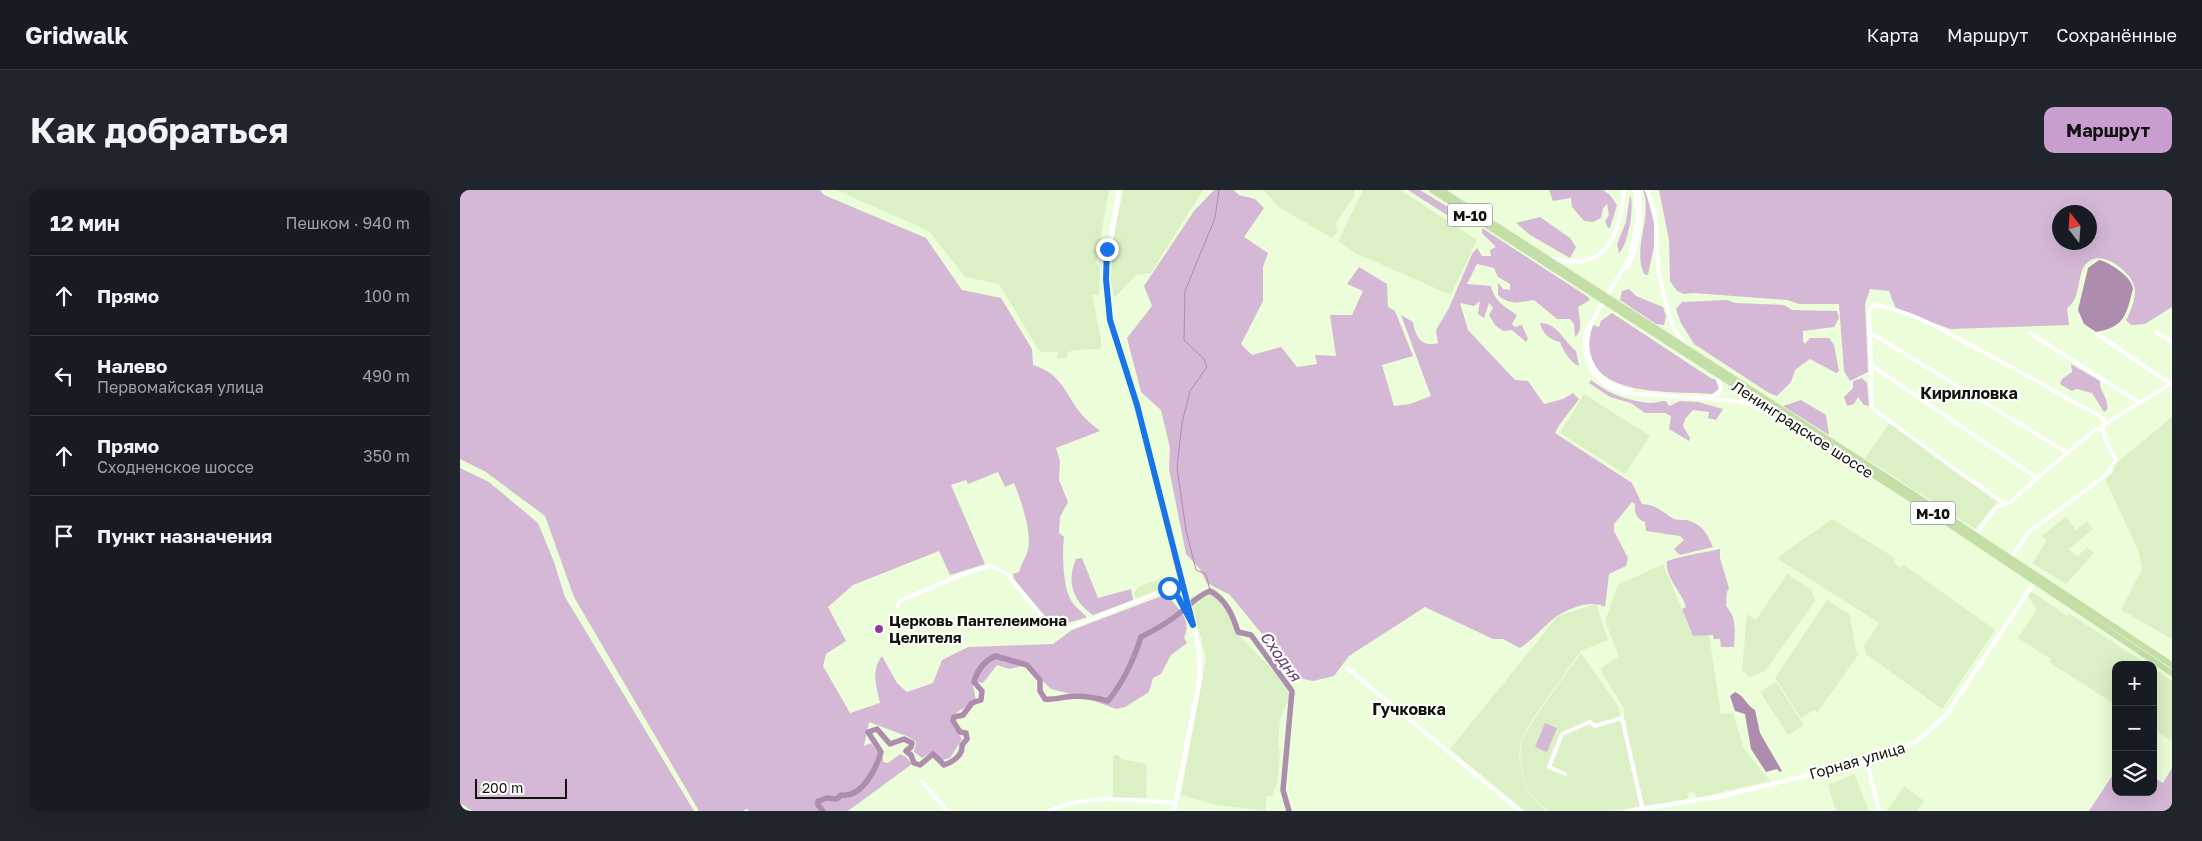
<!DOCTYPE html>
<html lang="ru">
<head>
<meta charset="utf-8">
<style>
  body { margin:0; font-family:"Golos Text",sans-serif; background:#20242c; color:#f1f3f6 }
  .controls { position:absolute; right:15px; bottom:15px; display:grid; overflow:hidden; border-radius:10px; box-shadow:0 5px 20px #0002 }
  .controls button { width:45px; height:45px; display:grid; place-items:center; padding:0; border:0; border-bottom:1px solid #363941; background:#171b24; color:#f1f3f6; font:25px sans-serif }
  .compass { position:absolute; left:1592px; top:15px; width:45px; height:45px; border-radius:50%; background:#171b24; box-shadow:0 5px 20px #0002; rotate:343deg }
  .scale { position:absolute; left:15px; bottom:12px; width:92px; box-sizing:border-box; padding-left:5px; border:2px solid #0e1408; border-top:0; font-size:14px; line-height:18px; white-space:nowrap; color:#0e1408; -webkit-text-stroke:4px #fff; paint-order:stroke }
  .stop { position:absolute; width:15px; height:15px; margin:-11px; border:4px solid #1a73e8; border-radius:50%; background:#fff }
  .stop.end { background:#1a73e8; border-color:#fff; box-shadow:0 1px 5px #0008 }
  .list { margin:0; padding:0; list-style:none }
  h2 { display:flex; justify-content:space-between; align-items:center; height:65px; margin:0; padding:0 20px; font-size:21px }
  h2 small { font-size:16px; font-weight:400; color:#9ea1a6 }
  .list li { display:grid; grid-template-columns:32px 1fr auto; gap:15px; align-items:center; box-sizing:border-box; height:80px; padding:0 20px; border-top:1px solid #363941 }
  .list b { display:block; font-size:19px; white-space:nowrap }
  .list p { margin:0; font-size:16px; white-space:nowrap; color:#9ea1a6 }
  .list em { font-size:16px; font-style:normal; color:#9ea1a6 }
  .icon { flex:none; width:28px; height:28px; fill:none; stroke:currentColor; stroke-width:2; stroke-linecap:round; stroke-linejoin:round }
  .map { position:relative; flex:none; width:1712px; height:621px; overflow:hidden; border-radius:10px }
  header { display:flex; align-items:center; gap:30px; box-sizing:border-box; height:70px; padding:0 25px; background:#171b24; border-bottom:1px solid #363941 }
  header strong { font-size:24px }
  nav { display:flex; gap:28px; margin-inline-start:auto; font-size:18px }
  .intro { display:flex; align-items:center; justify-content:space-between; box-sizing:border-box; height:120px; padding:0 30px }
  h1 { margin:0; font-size:35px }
  .button { padding:12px 22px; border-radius:10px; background:#c89ece; color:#111; font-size:18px; font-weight:700 }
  main { display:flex; gap:30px; padding:0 30px }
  aside { flex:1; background:#171b24; border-radius:10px; box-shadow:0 5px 20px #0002 }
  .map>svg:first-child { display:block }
  .built { fill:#dcf0c6 }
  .green { fill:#d5b8d6; fill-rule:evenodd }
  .water { fill:#ad8cae }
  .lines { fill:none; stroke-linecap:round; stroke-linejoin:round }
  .stream { stroke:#ad8cae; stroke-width:1 }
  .river { stroke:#ad8cae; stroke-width:5.5 }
  .minor { stroke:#fff; stroke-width:4 }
  .tertiary { stroke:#fff; stroke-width:4.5 }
  .secondary { stroke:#fff; stroke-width:5 }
  .trunk { stroke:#c4dea8; stroke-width:6 }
  .route { stroke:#1a73e8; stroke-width:6 }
  .poi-dot { fill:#96359c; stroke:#fff; stroke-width:2 }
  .labels { text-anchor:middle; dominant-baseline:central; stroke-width:4.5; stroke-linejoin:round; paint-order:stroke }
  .shield { fill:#fff; stroke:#565a52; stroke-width:1 }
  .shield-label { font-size:14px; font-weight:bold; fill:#0e1408 }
  .street-label { font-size:15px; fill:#0e1408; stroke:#fff }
  .poi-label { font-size:15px; font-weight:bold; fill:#0e1408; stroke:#fff; text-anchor:start }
  .neighbourhood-label { font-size:16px; font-weight:bold; fill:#0e1408; stroke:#fff }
  .water-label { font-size:16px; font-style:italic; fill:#693d6c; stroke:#fff }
</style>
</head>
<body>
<header>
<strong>Gridwalk</strong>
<nav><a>Карта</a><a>Маршрут</a><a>Сохранённые</a></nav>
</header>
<div class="intro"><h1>Как добраться</h1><a class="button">Маршрут</a></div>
<main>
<aside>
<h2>12 мин<small>Пешком · 940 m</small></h2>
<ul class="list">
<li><svg class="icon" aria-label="ahead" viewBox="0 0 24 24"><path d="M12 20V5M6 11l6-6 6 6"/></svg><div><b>Прямо</b></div><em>100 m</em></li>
<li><svg class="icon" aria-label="left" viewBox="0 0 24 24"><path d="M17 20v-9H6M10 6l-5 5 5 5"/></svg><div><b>Налево</b><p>Первомайская улица</p></div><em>490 m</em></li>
<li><svg class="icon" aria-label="ahead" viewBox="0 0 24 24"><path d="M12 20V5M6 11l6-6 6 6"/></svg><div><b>Прямо</b><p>Сходненское шоссе</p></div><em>350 m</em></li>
<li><svg class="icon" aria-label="arrive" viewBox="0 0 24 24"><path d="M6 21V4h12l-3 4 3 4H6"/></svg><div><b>Пункт назначения</b></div></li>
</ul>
</aside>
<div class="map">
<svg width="1712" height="621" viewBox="0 0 1712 621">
  <rect width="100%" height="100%" fill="#ecfdd9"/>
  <path class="built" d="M376,0H649L636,74L640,75L639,105H632L641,149V159L615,160L608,162L607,168H597L598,162H580L539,94L505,87L469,41Z
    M663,0H743L691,83L676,85L654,108L651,91L652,57Z
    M803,0H894L895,5L875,34L878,41L872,48L820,18Z
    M903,0H940L1017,50L991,105L895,63L878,51Z
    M1124,204L1190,246L1165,284L1100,243Z
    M1712,227V449L1661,420L1682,379L1679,362L1645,289L1654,282V275Z
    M1430,233L1538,311L1515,339L1405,268Z
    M1606,327L1616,340L1627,331L1633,339L1609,359L1617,367L1627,357L1634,363L1606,394L1572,373L1587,350L1581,346Z
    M1372,329L1435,368L1434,373L1440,377L1444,375L1535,440L1482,519L1406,464L1404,456L1419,433L1317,368Z
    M1203,374L1233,446L1249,445L1261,524L1273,523L1284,559L1310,591L1237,608L1234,602L1227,603L1228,609L1184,616L1164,527V519L1140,479L1159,466L1145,431L1158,395Z
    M1327,384L1352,400L1355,411L1305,481L1290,487L1282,480L1287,424L1296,430Z
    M701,389L704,398L676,409L674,402L681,396Z
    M755,398L782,449L817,484L832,494L836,505L826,515L820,529L818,553L820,567L817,593L812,606H807L805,621L757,615L721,605L746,468L730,407Z
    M1571,401L1607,426L1610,424L1688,475H1656V515L1589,472L1591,469L1558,448L1577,420L1568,405Z
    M1367,410L1390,425L1396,462L1399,464L1357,523L1354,520L1341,528L1315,488Z
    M1136,414L1148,450L1121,461L1073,528L1061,550L1059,566L1066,601L1085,621H1065L990,559L1098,426Z
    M1121,463L1158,516L1180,618L1144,621H1090L1086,620L1066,600L1060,566L1062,550L1074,529Z
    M1693,478L1712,491V551L1693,539Z
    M1316,492L1344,535L1328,545L1300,502Z
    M653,565H658L661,569L687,574L686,608H653Z
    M1394,584L1409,621H1376L1368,595Z
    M1444,596L1464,611L1457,621H1427Z"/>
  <path class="green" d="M0,0H360L364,5L466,48L502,100L541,108L572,159L573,175C605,185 605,207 625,228C629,232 635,237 640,241L596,258L600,271L599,290L608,312L600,327L599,343L604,347C602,363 603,392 609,406C612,415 620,420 627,427L599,436L590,432L554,389L553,384L559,382C561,374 566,367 568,360C572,342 561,310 554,293L545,297L538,282L508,294L506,290L491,295L525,374L490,385L479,361L393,395L368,417L386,451L366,464L363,476L390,523L420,513C416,495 411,481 422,466L437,493L447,502L473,493L482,470L508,457L593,454L612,440L707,404C717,419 733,428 724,448L727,453L711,465L701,484L693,488L689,502L665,517L656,519L626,508L591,499L567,475L549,479L537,475L523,493L512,491L516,510L496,523L491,532L502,549L490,568L480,571L474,561L462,568L454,562L456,552L449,547L409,532L404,556L411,553L423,568V572L428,573L440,564L446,567L452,574L388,621H290L286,619L283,621H239L114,407L85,326L26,282L0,269Z
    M754,0H774L779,5L795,9L804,18L784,47L808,63L803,77V111L781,154L792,165L821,157L837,177L857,174L855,165L876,166L870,125H892L903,101L887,94L899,77L927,94L928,117L935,121L953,166L922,175L934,216L950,214L971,206L941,125L953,132C955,147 962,158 978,153L976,140L989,118L1012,64L1017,58L1022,66H1031L1030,60L1036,57L1022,43V38L1128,107L1130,110L1118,117C1119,127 1124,140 1115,147L1114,134L1110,129H1097L1074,110C1060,112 1050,116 1038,105V93L1043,99L1050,100V94L1038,87L1034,78L1017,74L1007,94L1031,96C1034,111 1045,117 1057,125L1052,134L1055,137L1062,135L1068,149L1066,152L1052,140L1043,141L1035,135L1029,125L1033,118L1029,113L1024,128L1018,124L1020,111L1014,116L1000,113L1008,140L1055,190L1068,191L1084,214L1103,209L1113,203L1119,209C1111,221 1101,230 1095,243L1172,293L1182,314C1197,315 1202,322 1214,329C1217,330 1223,330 1226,330C1242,334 1247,343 1253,357L1220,365L1214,359L1224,350L1220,346L1186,341L1185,332C1177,330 1174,322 1175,314L1172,312L1154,334V341L1168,368L1166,376L1149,384L1145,417C1132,409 1109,418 1097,426C1083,436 1074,449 1060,458L1043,449H1033L965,417L889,466L874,486L853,491L838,488L770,405L747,393L739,378L726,364L709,279L710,258L701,220L681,202L667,148L692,116L684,96L734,21Z
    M948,0H960L1009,30V34L1004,36Z
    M1089,0H1143L1150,5L1157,15L1150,38H1148L1145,31L1149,25L1147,14L1143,18L1141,28L1133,32L1124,31L1112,17L1111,8L1093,11Z
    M1183,0L1186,2L1194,33V56L1188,85L1184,84C1172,58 1193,27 1183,0Z
    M1199,0H1712V117L1685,134L1671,135L1666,130C1671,121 1675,110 1675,100C1674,84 1646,62 1631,70C1614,79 1624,107 1607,118L1609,135L1490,139L1436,119L1429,101L1410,99L1405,114L1408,182L1390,191L1384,181L1379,114H1339L1327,110L1233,103L1224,104L1217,101L1210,91L1209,50ZM1600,22H1630V52H1600Z
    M1170,5C1175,15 1168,56 1159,63L1157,54L1166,32Z
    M1080,27L1110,48L1116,57L1110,68L1070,45L1056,33Z
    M1169,99L1176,106L1203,117L1206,126L1204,135L1196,134L1160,110L1162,101Z
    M1267,110L1275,113L1324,115L1332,120L1377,121L1379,128L1374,137L1343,141V151L1345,154L1350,148H1369L1374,155L1379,181L1376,183L1350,169L1335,180L1331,192L1317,206L1309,203L1234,154L1221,133L1216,119L1222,112Z
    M1152,123L1252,189H1256L1259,192V199L1252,204C1208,201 1109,209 1133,135L1139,137L1141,131Z
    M1080,133C1098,133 1104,152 1116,161L1119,176C1111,173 1103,161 1100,152C1091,150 1082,144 1080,133Z
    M1611,174L1640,191C1639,202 1649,207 1647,220L1644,222L1632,203L1617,199L1612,201L1600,194L1602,189L1612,182Z
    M1402,188L1407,193L1409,216L1404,215L1398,207L1394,214L1387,216L1384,207L1393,198V191Z
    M1131,190C1152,205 1164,210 1190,213C1196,213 1200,211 1206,211L1209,216L1220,211L1238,212L1263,219L1256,230L1248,228L1249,222L1233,220L1225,229L1223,236L1230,248L1229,251L1209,239L1211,226L1205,223H1185L1171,213L1150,207L1129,193Z
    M1341,210L1366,225L1369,245L1323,216Z
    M0,278L29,292L78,333L94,372L105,407L234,621H12L0,613Z
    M1260,359V368L1269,398L1267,402L1266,416C1277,428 1275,441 1274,457H1261L1260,449H1254L1253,445L1233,446L1222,419L1226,417C1222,402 1205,388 1207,371C1225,365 1242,363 1260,359Z
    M622,368L638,408L671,399L673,410L633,425C613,411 606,392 616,369Z
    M1085,533L1097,538L1087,562L1075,557Z
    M1712,578V621H1629L1656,580V602H1693V587L1703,593Z"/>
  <path class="water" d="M1639,70C1651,73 1672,87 1673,99C1666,125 1665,137 1636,142L1624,134L1618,120L1628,78Z
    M1275,502C1285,506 1286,515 1295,520L1300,543L1322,581L1320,582L1317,579L1306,582L1291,559L1285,524L1275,521L1270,506Z"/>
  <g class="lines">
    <path class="stream" d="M750,401L746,384L736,380L726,340L717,278L722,233L730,201L747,177L744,169L724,150L725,101L755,28L759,0"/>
    <path class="river" d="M363,621L358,615V611L367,608L377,609L381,605C402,608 416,579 421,562L408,542L417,539L430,554L444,549L452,553L451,557L446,561L451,565L454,573L460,575L473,564L484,575C492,572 503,566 502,555L507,549L506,543L500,542L493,531L494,527L503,525L512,513L521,510L522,501L514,492C517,480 523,472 535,466L567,475L580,490V501L585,509C594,510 598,508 606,507C620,505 634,507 648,511C664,491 673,472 681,447C695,440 709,432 721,422C732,413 737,406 750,401C766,409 773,426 778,442L791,445L832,501L823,600L829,621"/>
    <path class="minor" d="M1175,0L1178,28L1170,67L1125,143V162L1131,180L1146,195L1165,203L1278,211L1312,222
      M1187,0L1196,26L1198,79L1205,110L1214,139L1228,157
      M1091,68C1145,84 1160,47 1164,0
      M1167,78C1180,55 1183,25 1178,0
      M1132,132C1117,162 1138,198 1171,200
      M1409,142L1606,262
      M1696,142L1712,152
      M1570,143L1680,213
      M1637,144L1711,194
      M1411,175L1412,218L1492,277L1545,314L1551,312L1577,288L1411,175L1409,120L1413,115C1450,120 1484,141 1518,159C1548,175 1578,191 1608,209C1620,217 1634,219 1644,230L1643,239L1646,251L1656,270L1646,285L1569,342L1551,368
      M1250,207L1258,204L1261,198L1256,185
      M1645,234L1712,193
      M1577,288L1636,239H1643
      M1516,345L1535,318L1545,314
      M437,417L440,411C470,398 499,384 532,376L547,384L581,426L596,439L612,437L709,398L718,407L731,432
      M887,478L1060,621
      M1105,584L1089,577L1102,544L1130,532L1135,536L1162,528L1183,621
      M462,591L487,621
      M590,621C625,603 678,610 715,613"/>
    <path class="tertiary" d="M1407,570L1419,621
      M1168,621L1263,606L1418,568L1457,551L1487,524L1576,390"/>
    <path class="secondary" d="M659,0L646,76L651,129L677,215L726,402L739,460L740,488L714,621"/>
    <path class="trunk" d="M972,0L1471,322L1712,483
      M981,0L1473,317L1712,475"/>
  </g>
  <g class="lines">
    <path class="route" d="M647,59L646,89L650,130L677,215L733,435L718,407L709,398"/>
  </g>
  <circle class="poi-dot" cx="419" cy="439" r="5"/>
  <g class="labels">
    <g class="shield">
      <rect x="987.5" y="13.5" width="45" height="23" rx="4"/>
      <rect x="1450.5" y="311.5" width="45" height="23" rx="4"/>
    </g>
    <g class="shield-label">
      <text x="1010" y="25">М-10</text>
      <text x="1473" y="323">М-10</text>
    </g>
    <g class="street-label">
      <text transform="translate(1343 239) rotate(33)">Ленинградское шоссе</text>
      <text transform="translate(1397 570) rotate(-16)">Горная улица</text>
    </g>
    <g class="poi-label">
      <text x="429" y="430">Церковь Пантелеимона<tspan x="429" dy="17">Целителя</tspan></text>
    </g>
    <g class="neighbourhood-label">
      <text x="1509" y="203">Кирилловка</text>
      <text x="949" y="519">Гучковка</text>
    </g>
    <g class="water-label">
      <text transform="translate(821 466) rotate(54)">Сходня</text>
    </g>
  </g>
</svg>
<div class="controls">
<button>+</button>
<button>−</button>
<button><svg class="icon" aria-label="layers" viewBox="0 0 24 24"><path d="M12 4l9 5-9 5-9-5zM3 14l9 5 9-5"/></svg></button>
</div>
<svg class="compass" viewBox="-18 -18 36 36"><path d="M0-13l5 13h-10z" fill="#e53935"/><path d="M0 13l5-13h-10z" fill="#9ea1a6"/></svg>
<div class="scale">200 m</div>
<div class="stop" style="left:709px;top:398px"></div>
<div class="stop end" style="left:647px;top:59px"></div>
</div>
</main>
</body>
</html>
